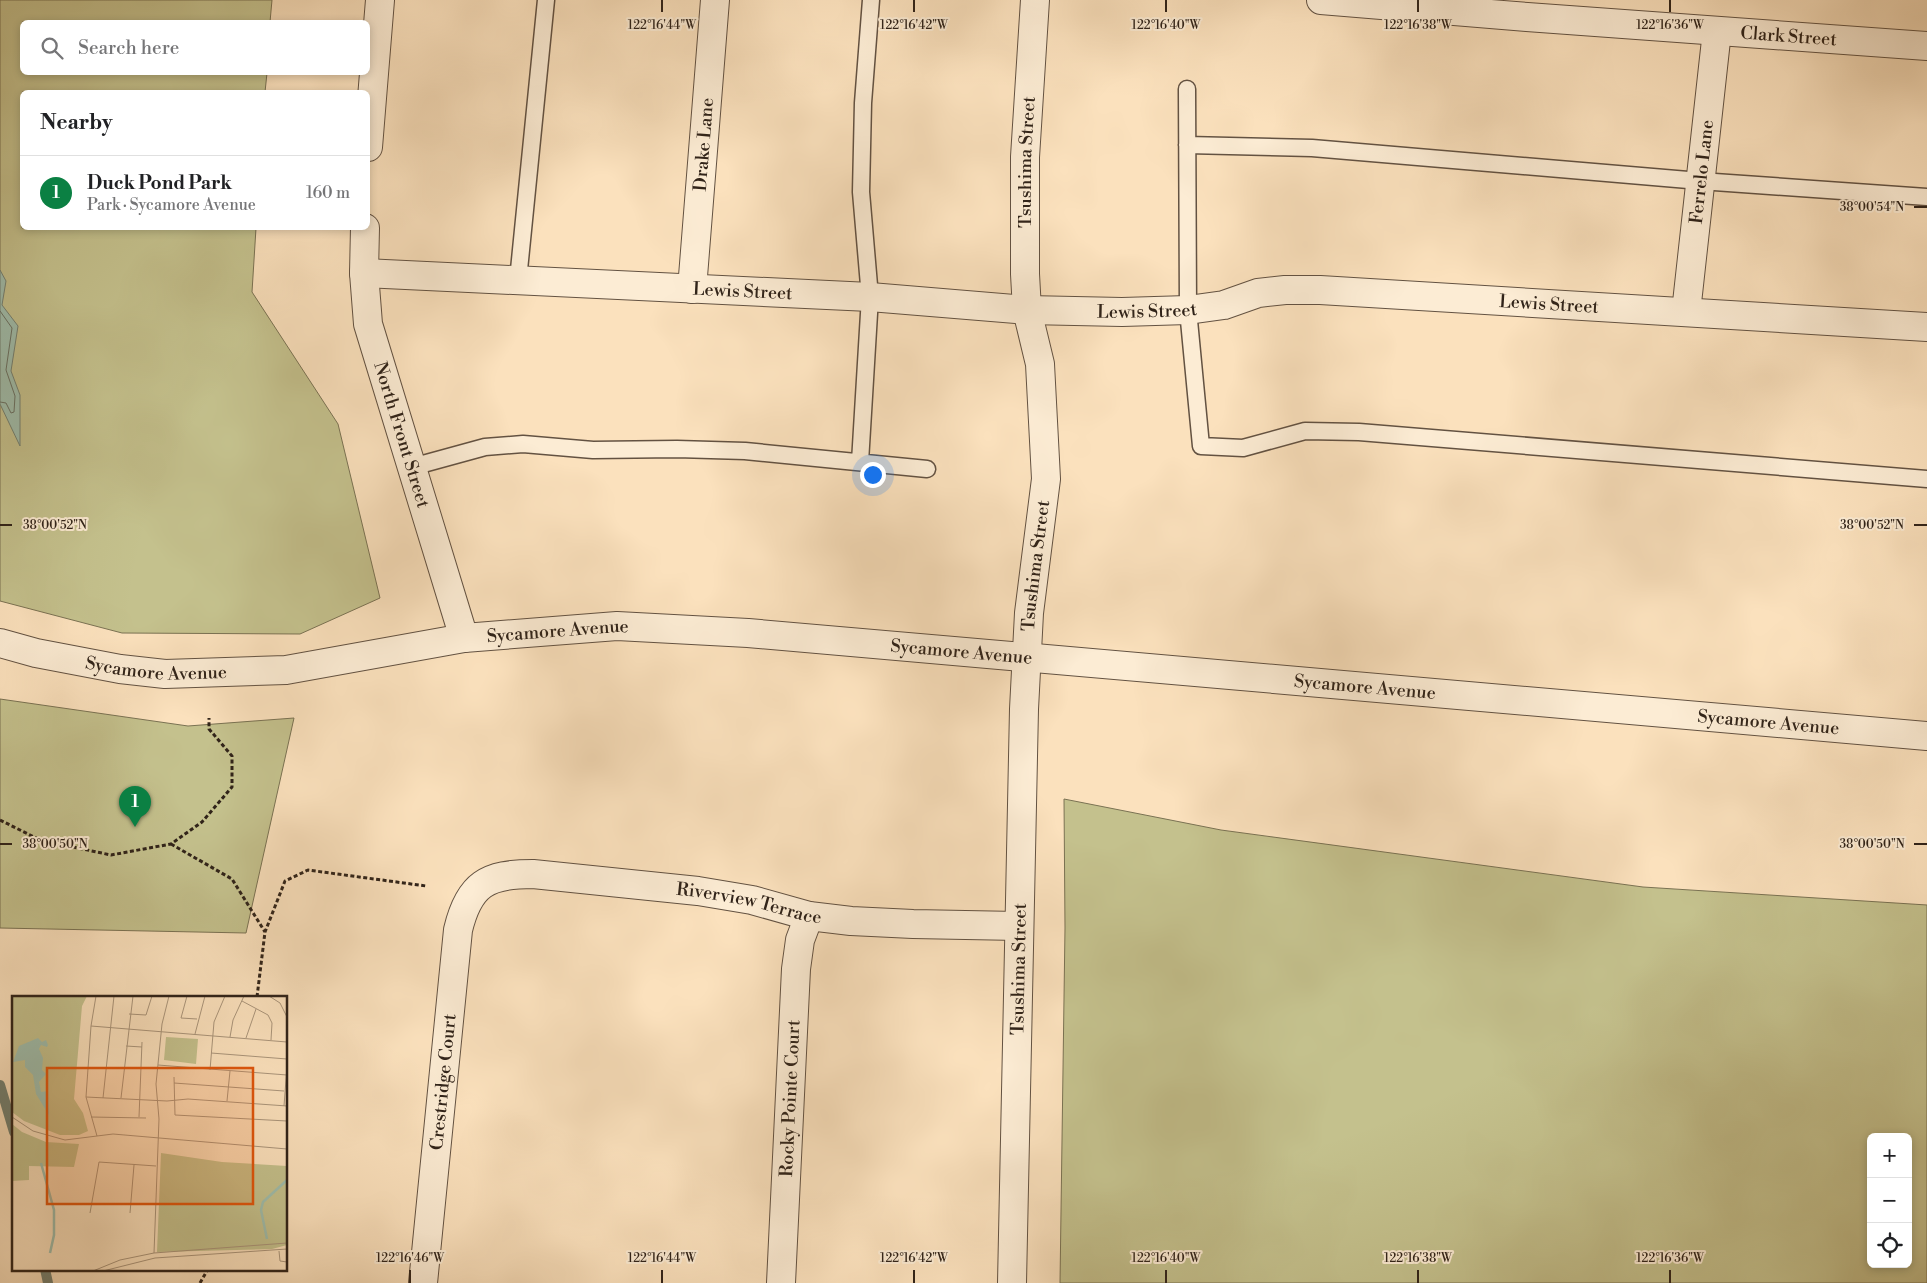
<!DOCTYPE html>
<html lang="en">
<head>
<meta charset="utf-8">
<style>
  body { margin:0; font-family:"Libre Bodoni",serif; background:#f2f2f2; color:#202124 }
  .controls { position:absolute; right:15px; bottom:15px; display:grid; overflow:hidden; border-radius:8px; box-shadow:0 2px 8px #0003 }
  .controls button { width:45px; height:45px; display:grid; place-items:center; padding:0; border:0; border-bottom:1px solid #e0e0e0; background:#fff; color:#202124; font:25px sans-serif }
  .you { position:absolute; left:872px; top:474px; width:18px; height:18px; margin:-12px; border:4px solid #fff; border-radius:50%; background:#1a73e8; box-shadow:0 0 0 8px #1a73e833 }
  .badge { display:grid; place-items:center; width:32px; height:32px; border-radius:50%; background:#0b8043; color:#fff; font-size:16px; font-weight:700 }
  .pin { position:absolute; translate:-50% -41px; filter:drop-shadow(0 1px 2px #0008) }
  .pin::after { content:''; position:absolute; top:26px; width:18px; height:15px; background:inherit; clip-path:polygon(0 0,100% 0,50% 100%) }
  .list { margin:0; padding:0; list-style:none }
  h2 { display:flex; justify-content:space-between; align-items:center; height:65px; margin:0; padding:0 20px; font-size:21px }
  h2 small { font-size:16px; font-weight:400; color:#757577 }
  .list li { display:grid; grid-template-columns:32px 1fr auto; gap:15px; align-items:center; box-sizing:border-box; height:75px; padding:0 20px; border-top:1px solid #e0e0e0 }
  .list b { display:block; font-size:19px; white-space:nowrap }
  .list p { margin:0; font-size:16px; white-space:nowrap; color:#757577 }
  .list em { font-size:16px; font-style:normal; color:#757577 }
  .icon { flex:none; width:28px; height:28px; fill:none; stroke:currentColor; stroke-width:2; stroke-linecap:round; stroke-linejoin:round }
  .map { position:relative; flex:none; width:1927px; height:1283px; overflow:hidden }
  .search { position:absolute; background:#fff; box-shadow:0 2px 8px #0003; left:20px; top:20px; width:350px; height:55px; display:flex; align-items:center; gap:12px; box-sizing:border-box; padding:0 18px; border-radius:8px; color:#757577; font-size:19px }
  .panel { position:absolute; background:#fff; box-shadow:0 2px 8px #0003; left:20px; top:90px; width:350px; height:140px; border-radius:8px }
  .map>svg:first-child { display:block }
  .green { fill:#c4c18d; stroke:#7a7253; fill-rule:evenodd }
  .water { fill:#9fbead; stroke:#738072 }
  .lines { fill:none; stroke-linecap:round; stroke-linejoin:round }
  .shore { stroke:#687063; stroke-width:1 }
  .stream { stroke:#738072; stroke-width:10 }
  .service-casing { stroke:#635242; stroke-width:19 }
  .minor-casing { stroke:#635242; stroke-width:30 }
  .tertiary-casing { stroke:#635242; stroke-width:30 }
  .path { stroke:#302319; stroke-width:3; stroke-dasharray:4 2.5; stroke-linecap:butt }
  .service { stroke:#fcecd4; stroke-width:16 }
  .minor { stroke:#fcecd4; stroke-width:28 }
  .tertiary { stroke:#fcecd4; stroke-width:28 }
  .ticks { fill:none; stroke:#302319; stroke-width:2 }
  .labels { text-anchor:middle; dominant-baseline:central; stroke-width:4; stroke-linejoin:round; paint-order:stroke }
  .street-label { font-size:18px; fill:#302319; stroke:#fcecd4 }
  .inset-river { fill:none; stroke:#9fbead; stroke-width:2.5 }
  .inset-road { fill:none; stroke:#aa957b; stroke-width:1 }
  .view { fill:#df560d; fill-opacity:0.15; stroke:#df560d; stroke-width:2.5 }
  .inset-edge { fill:none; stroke:#302319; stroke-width:2.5 }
  .ticks-label { font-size:12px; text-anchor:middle; fill:#302319; stroke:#fcecd4; stroke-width:4; stroke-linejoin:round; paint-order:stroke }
</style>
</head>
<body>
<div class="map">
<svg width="1927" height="1283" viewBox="0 0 1927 1283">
  <rect width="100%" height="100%" fill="#fbe1bd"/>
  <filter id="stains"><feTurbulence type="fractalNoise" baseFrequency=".004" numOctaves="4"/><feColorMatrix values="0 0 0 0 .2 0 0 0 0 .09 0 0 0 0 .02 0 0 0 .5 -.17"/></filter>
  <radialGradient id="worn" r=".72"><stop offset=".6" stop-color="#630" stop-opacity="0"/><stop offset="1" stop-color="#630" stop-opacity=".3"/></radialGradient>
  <path class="green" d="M0,0H272L270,22H22V72L267,73L265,92H22V228H256L252,292L338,424L380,598L300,634L122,633L0,601Z
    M0,699L188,726L294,718L246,933L0,928Z
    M1064,799L1221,830L1643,887L1927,905V1283H1060L1065,928ZM1871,1137H1908V1264H1871Z"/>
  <path class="water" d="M0,270L6,281L2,305L18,326L11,371L20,395V446L0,404Z"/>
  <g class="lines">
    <path class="shore" d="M0,311L12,328L6,370L15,396L14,412L11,413L6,403L0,402"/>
    <path class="stream" d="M0,1085L14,1132
      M45,1269L48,1283"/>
    <defs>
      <path id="service" d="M1187,89L1188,310L1201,446L1243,448L1305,431L1359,432L1927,479
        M1187,145L1312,148L1700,181L1927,197
        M518,280L546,0
        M860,462L870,297L861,192L863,103L871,0
        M412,467L485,447L523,444L593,450L677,449L745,451L927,469"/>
      <g id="minor">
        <path id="s1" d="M1321,0L1527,17L1927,46"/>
        <path d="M368,147L380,0"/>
        <path id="s2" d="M365,228L364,273L368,324L464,638"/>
        <path id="s3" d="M364,273L870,297L1027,310L1122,312L1188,310L1224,305L1258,293L1285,290H1320L1927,327"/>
        <path id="s4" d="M692,289L715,0"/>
        <path id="s5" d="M1686,312L1717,31"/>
        <path id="s6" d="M423,1283L458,930C469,884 487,874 533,874L698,891L752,900L809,916L851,921L913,924L1019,926"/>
        <path id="s7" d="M781,1283L796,969L800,940L809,916"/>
      </g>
      <g id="tertiary">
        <path id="s8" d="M0,643L36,653L120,669L165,674L286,670L464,638L617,626L748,633L1927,736"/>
        <path id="s9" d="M1012,1283L1024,709L1029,613L1046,479L1040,364L1027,310L1025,274V157L1035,0"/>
      </g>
    </defs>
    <use href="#service" class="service-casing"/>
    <use href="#minor" class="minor-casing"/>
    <use href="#tertiary" class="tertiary-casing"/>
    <path class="path" d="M0,820L40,840L111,855L171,844L202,822L232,787V756L209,729V718
      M171,844L232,879L265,932
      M257,997L265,932L285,881L308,870L426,886
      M200,1283L208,1269"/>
    <use href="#service" class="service"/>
    <use href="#minor" class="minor"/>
    <use href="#tertiary" class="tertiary"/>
  </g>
  <path class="ticks" d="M662,0V12M914,0V12M1166,0V12M1418,0V12M1670,0V12M1914,207H1927M0,525H12M1914,525H1927M0,844H12M1914,844H1927M410,1270V1283M662,1270V1283M914,1270V1283M1166,1270V1283M1418,1270V1283M1670,1270V1283"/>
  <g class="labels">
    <g class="street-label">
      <text stroke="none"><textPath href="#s1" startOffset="469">Clark Street</textPath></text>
      <text stroke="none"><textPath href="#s4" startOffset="145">Drake Lane</textPath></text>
      <text stroke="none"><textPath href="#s9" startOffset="1124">Tsushima Street</textPath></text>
      <text stroke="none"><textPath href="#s5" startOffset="141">Ferrelo Lane</textPath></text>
      <text stroke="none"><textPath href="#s3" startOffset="379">Lewis Street</textPath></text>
      <text stroke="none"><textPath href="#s3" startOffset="1189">Lewis Street</textPath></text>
      <text stroke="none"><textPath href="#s3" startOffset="784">Lewis Street</textPath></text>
      <text stroke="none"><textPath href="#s2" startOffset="212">North Front Street</textPath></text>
      <text stroke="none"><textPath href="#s9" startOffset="718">Tsushima Street</textPath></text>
      <text stroke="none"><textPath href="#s8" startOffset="564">Sycamore Avenue</textPath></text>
      <text stroke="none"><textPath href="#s8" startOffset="969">Sycamore Avenue</textPath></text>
      <text stroke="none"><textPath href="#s8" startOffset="159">Sycamore Avenue</textPath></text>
      <text stroke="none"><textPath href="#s8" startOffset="1374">Sycamore Avenue</textPath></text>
      <text stroke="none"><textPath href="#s8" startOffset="1779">Sycamore Avenue</textPath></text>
      <text stroke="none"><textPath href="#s6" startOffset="678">Riverview Terrace</textPath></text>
      <text stroke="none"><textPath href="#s9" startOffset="314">Tsushima Street</textPath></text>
      <text stroke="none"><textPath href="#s6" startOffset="202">Crestridge Court</textPath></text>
      <text stroke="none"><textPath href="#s7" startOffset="185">Rocky Pointe Court</textPath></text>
    </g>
  </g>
  <g transform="translate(12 996)">
    <rect width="275" height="275" fill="#fbe1bd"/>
    <path d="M0,0H75L70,10L62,103L71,117L76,135L67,139H48L12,125L0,116ZM154,41L186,43L184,68L152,64ZM0,128L10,136L34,146L67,148L62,171L17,170V184L0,185ZM149,157L210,166L275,170V249L260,253L145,256Z" fill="#c4c18d"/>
    <path d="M26,42L30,46L34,44L36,49L35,51L29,49L27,53L31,62L30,74L34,78L27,86L29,96L36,95L37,119L24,98L21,79L13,71V64L1,66L7,50Z" fill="#9fbead"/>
    <path class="inset-river" d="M29,167L42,214V239L38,257M255,243L249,214L251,206L275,184"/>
    <path class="inset-road" d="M84,0L79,30L74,101L85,140M175,0L169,22L185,23M257,0L268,7L275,21M230,5L256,19L260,27L259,44M117,18L134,19L140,0M79,30L275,46M183,38L193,0M218,41L221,24L232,0M234,42L244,13M114,50L130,51M199,57L275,63M146,69L275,79M198,74L202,26L213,0M162,81L163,119L275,125M162,87L272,95M74,101L155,105L176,103L275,110M91,102L102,0M109,102L121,0M215,105L218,75M272,110L275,70M0,121L21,135L53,144L101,138L275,153M79,121L134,122M127,121L130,46M78,217L87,166L144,170M118,217L122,169M267,255L268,265L275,266M142,257L147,123L144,88L150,28L157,0M81,275L108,264L142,257L275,247M91,275L143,262L275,253"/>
    <path class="view" d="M35,72H241V208H35Z"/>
    <rect width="275" height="275" class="inset-edge"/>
  </g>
  <g class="ticks-label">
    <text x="662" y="29">122°16'44"W</text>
    <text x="914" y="29">122°16'42"W</text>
    <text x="1166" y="29">122°16'40"W</text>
    <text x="1418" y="29">122°16'38"W</text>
    <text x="1670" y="29">122°16'36"W</text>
    <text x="1872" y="211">38°00'54"N</text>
    <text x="55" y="529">38°00'52"N</text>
    <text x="1872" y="529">38°00'52"N</text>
    <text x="55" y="848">38°00'50"N</text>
    <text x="1872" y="848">38°00'50"N</text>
    <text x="410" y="1262">122°16'46"W</text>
    <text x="662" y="1262">122°16'44"W</text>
    <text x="914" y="1262">122°16'42"W</text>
    <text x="1166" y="1262">122°16'40"W</text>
    <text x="1418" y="1262">122°16'38"W</text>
    <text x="1670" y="1262">122°16'36"W</text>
  </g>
  <rect width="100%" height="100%" filter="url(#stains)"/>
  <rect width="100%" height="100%" fill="url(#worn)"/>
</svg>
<div class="controls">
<button>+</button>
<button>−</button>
<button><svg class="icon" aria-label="locate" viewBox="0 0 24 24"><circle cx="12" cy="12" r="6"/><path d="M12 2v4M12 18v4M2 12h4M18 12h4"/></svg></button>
</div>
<div class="you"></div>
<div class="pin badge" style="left:135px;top:827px">1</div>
<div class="search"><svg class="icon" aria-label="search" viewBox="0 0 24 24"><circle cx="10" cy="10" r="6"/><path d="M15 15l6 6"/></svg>Search here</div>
<section class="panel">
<h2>Nearby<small></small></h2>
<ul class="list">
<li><span class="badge">1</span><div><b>Duck Pond Park</b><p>Park · Sycamore Avenue</p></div><em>160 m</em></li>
</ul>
</section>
</div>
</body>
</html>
